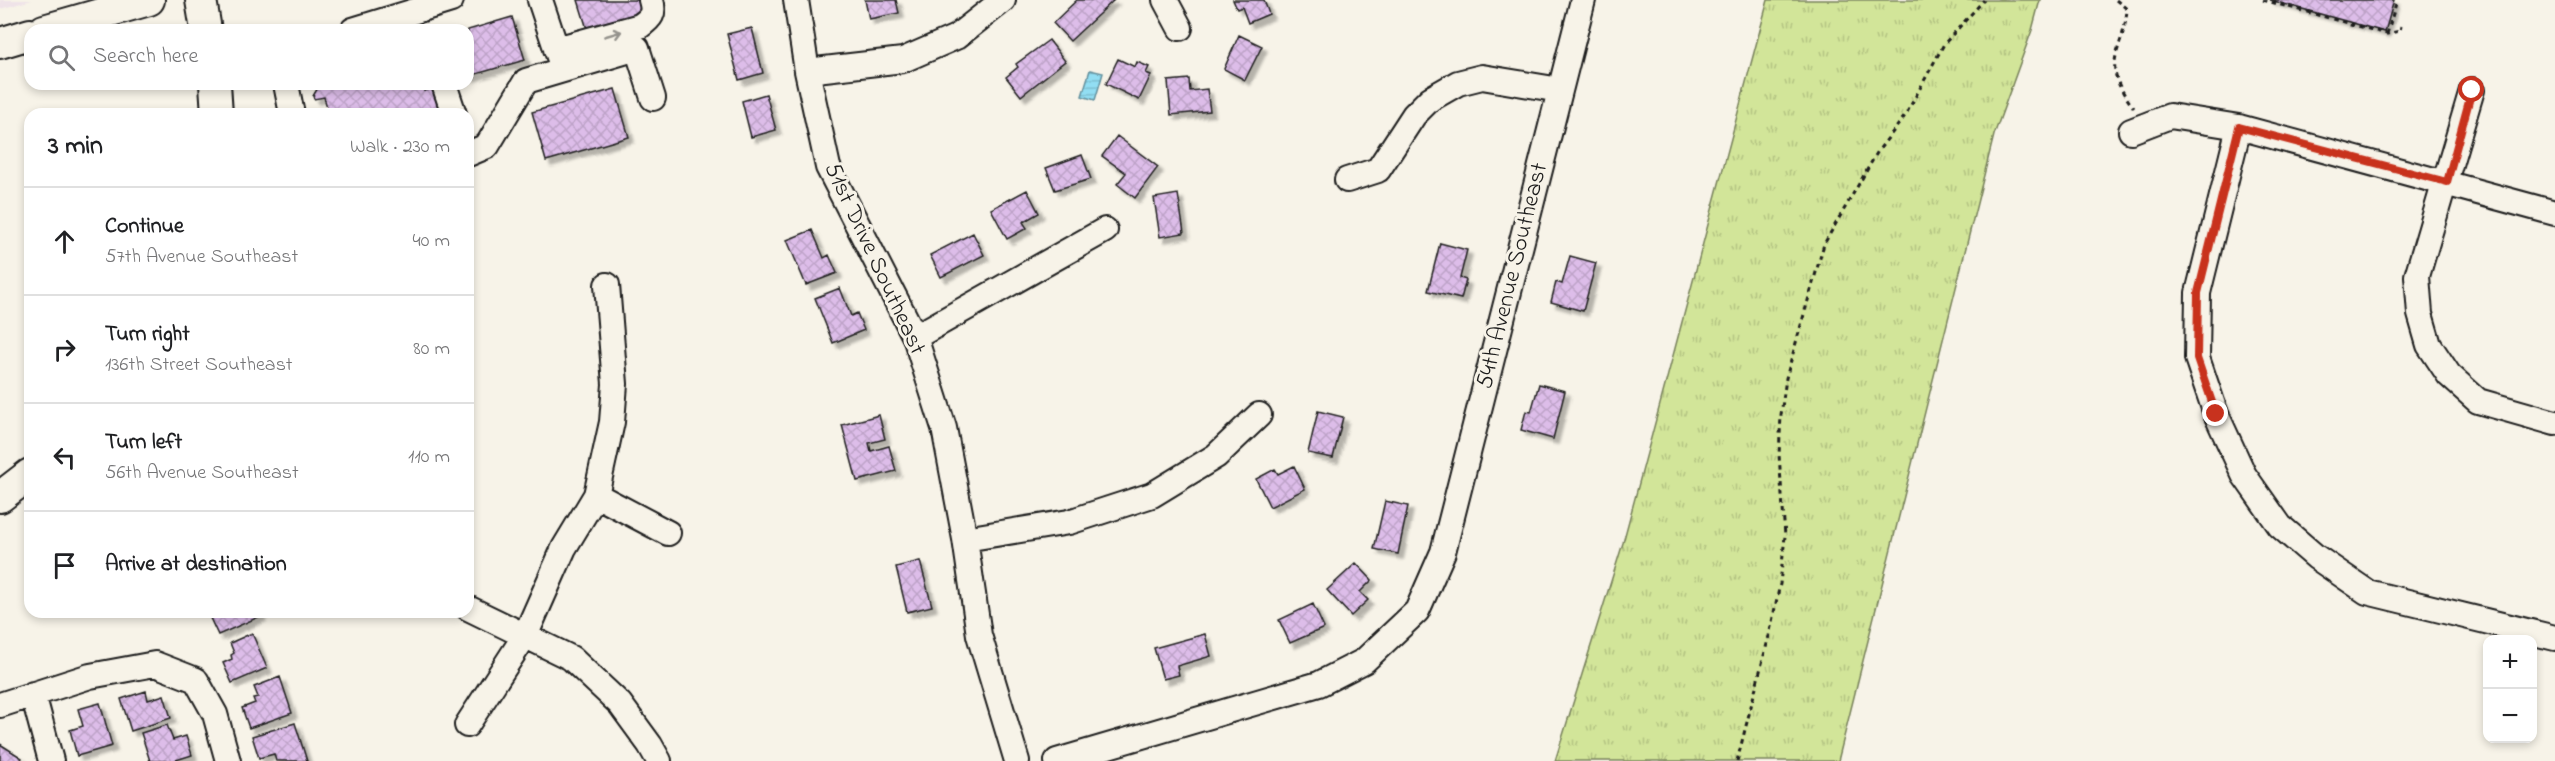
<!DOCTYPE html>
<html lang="en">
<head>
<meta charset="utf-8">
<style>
  body { margin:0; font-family:"Indie Flower",sans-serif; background:#f6f6f6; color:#202124 }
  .controls { position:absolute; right:18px; bottom:18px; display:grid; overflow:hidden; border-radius:12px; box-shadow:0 3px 9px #0003 }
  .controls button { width:54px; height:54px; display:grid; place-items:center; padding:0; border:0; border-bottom:2px solid #e0e0e0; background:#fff; color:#202124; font:30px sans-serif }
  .stop { position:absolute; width:18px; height:18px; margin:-14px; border:4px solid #c8321e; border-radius:50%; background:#fff }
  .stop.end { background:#c8321e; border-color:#fff; box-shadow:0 2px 6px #0008 }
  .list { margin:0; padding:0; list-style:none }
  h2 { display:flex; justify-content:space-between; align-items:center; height:78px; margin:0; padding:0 24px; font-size:26px }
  h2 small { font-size:20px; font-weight:400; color:#757577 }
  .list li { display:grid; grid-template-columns:39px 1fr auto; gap:18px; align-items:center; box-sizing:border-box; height:108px; padding:0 24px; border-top:2px solid #e0e0e0 }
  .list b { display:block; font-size:22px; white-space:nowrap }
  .list p { margin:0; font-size:20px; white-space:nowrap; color:#757577 }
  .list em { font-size:20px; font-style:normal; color:#757577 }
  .icon { flex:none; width:33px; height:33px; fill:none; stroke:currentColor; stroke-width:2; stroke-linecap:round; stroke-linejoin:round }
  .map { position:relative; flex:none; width:2555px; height:761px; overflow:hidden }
  .search { position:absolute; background:#fff; box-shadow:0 3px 9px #0003; left:24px; top:24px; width:450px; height:66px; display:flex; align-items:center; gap:15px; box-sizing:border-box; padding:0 21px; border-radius:18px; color:#757577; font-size:22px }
  .panel { position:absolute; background:#fff; box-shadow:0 3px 9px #0003; left:24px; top:108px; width:450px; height:510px; border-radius:18px }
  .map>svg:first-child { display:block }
  .built { fill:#efe3e8 }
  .grass { fill:url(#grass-tufts); stroke:#77805a; stroke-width:1.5 }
  .water { fill:url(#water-rules); stroke:#63909d; stroke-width:1.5 }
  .building { fill:url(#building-cross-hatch); stroke:#1c1c1c; stroke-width:1.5; filter:url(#shadow) }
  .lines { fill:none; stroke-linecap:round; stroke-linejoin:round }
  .minor-casing { stroke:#1c1c1c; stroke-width:28 }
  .major-casing { stroke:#1c1c1c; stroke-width:34 }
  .path { stroke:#1c1c1c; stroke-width:3; stroke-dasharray:4.5 4.5; stroke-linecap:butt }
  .minor { stroke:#f7f3e8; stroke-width:24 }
  .major { stroke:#f7f3e8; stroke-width:30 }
  .oneway { stroke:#94928c }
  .route { stroke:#c8321e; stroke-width:8 }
  .labels { text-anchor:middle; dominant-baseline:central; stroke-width:6; stroke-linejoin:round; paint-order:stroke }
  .street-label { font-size:24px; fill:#1c1c1c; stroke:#f7f3e8 }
</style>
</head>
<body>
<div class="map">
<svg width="2555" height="761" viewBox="0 0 2555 761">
  <defs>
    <pattern id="grass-tufts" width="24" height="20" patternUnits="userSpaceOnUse" patternTransform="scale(1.5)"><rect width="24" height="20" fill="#d2e599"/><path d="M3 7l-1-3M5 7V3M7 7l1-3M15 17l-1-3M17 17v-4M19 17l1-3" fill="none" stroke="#b4c483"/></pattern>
    <pattern id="water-rules" width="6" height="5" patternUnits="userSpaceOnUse" patternTransform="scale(1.5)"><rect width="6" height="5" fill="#92def3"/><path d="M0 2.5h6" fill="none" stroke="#7dbed0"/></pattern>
    <pattern id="building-cross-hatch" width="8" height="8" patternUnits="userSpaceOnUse" patternTransform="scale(1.5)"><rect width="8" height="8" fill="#ddbde9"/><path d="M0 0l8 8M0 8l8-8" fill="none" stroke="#bda2c7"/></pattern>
    <filter id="shadow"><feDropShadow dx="5" dy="5" stdDeviation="1.5" flood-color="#0004"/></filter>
  </defs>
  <rect width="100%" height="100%" fill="#f7f3e8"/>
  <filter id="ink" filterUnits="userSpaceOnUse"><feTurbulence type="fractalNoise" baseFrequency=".0167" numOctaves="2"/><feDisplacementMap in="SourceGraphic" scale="12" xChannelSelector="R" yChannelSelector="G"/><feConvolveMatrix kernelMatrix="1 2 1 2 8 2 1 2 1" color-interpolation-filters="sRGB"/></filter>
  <g filter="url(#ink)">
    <path class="built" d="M0,0H32L0,9Z"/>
    <path class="grass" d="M1768,0H2040L2032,30L1994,135L1838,761H1555L1623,543Z"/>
    <path class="water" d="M1090,70L1103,73L1095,100L1082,96Z"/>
    <path class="building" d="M578,0H645L649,11L587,29Z
      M865,0H896L899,13L869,19Z
      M1077,0H1114L1070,41L1053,23Z
      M1233,0H1264L1269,14L1248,23L1242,7L1237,9Z
      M2270,0H2394L2385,32Z
      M512,17L525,60L469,76L468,30Z
      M752,28L763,73L739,80L727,34Z
      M1239,35L1262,46L1245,80L1224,69Z
      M1049,40L1065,61L1021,96L1006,77L1018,67L1016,64Z
      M1118,59L1135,67L1137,62L1149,67L1146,73L1151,75L1139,100L1106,84Z
      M1189,79L1190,91L1207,89L1210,111L1171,115L1168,81Z
      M320,84H422L424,91L435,88L442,114H329L324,97L314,99L313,96Z
      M615,89L629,137L546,161L532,112Z
      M766,94L776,130L751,137L742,101Z
      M1117,136L1158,167L1135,198L1117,184L1126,173L1102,156Z
      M1082,155L1091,179L1055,190L1046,168Z
      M1027,190L1039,213L1023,222L1027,228L1007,239L991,209Z
      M1178,194L1184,233L1160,237L1154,198Z
      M812,230L824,258L829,255L837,273L806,285L787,240Z
      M973,233L984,255L941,277L930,255Z
      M1440,243L1467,250L1460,278L1466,280L1461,299L1428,291Z
      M1570,256L1596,263L1583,311L1551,302L1556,282L1562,284Z
      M840,288L851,316L857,313L864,330L833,343L815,298Z
      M1539,384L1565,391L1553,439L1521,430L1526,411L1531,412Z
      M1318,411L1343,417L1333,458L1308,453Z
      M879,415L885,439L869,443L871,451L889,446L896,471L857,481L842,425Z
      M1294,466L1305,489L1270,507L1256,479L1275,469L1278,474Z
      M1385,501L1408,506L1398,554L1374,549Z
      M920,561L932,606L907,612L896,567Z
      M1356,563L1372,580L1360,592L1368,600L1351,616L1327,590Z
      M1313,604L1324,628L1290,643L1279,620Z
      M223,612H259L261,616L218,635L210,618Z
      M252,633L267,668L232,683L223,663L232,659L231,655L234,653L230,643Z
      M1205,634L1211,656L1177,666L1179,675L1163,679L1154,648Z
      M280,677L292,713L249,728L242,708L255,703L253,698L258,697L254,687Z
      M146,691L148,700L164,695L171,718L131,731L121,699Z
      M100,703L112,746L77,756L70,730L83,726L78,709Z
      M295,723L307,761H276L274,754L259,758L252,736Z
      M167,725L173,740L186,736L192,755L173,761H150L141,733Z
      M0,744L22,758L20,761H0Z"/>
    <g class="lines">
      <defs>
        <path id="minor" d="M540,0L561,63
          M796,0L807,71L828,167L915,337L944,428L965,539L979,635L1017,761
          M1165,0L1180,28
          M353,30L451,0
          M556,49L640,26C651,18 655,14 651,0
          M807,71L903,60L956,37L1003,0
          M286,84L292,114
          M444,84L454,114
          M2472,90L2417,276L2420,314L2429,345L2449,375L2478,401L2555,423
          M2239,127L2198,293L2197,358L2216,414L2244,475L2280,526L2316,557L2367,592L2555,638
          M2131,131L2170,116L2239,127L2555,213
          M468,154L487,146L526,81L637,48L653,98
          M1347,180L1378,170L1414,115L1430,99L1458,83L1482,77L1560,90
          M915,337L1105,230
          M596,495L668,533
          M965,539L1069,522L1152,495L1216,456L1259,415
          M468,608L571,658L620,704L650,745L659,761
          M33,694L51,761
          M0,705L90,676L155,664L196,680L215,714L228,761
          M467,725L526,634L564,548L596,495L612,422L615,384L607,285
          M1057,761L1319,684L1364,661L1417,611L1443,552L1583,0"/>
        <path id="major" d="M201,0L206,30
          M44,30L149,0
          M0,43L30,34
          M215,84L217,114
          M0,497L30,474"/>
      </defs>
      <use href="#minor" class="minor-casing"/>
      <use href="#major" class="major-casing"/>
      <path class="path" d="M2116,0L2127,9C2124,55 2097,61 2134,108
        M2263,0L2387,34L2400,31L2401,26
        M2387,34L2397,0
        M1737,761L1769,636L1780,584L1785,536L1779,455L1781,415L1786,378L1824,244L1878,151L1905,116L1944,44L1984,0"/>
      <use href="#minor" class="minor"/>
      <use href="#major" class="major"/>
    </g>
    <defs><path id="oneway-shaft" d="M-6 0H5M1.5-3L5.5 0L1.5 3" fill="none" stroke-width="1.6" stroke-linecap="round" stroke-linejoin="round" transform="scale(1.5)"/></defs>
    <use class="oneway" href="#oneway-shaft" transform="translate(613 34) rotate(-16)"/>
  </g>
  <g class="lines" filter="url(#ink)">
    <path class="route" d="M2216,414L2197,358L2198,293L2239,127L2447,182L2472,90"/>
  </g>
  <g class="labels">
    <g class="street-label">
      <text transform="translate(874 259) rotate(65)">51st Drive Southeast</text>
      <text transform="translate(1513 276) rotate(-76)">54th Avenue Southeast</text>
    </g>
  </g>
</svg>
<div class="controls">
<button>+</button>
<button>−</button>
</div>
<div class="stop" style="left:2472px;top:90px"></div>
<div class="stop end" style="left:2216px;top:414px"></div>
<div class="search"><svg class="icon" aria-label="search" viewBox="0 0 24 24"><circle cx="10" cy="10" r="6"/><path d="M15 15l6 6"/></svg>Search here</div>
<section class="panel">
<h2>3 min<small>Walk · 230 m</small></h2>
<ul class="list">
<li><svg class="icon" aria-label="ahead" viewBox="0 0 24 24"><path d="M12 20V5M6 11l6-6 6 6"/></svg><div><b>Continue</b><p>57th Avenue Southeast</p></div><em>40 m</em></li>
<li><svg class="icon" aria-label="right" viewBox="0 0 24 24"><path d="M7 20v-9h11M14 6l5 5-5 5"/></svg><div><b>Turn right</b><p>136th Street Southeast</p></div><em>80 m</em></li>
<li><svg class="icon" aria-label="left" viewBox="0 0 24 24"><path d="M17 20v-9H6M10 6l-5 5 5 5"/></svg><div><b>Turn left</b><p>56th Avenue Southeast</p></div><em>110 m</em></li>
<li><svg class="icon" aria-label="arrive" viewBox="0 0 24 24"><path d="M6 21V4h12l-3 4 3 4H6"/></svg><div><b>Arrive at destination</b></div></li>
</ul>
</section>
</div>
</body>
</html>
